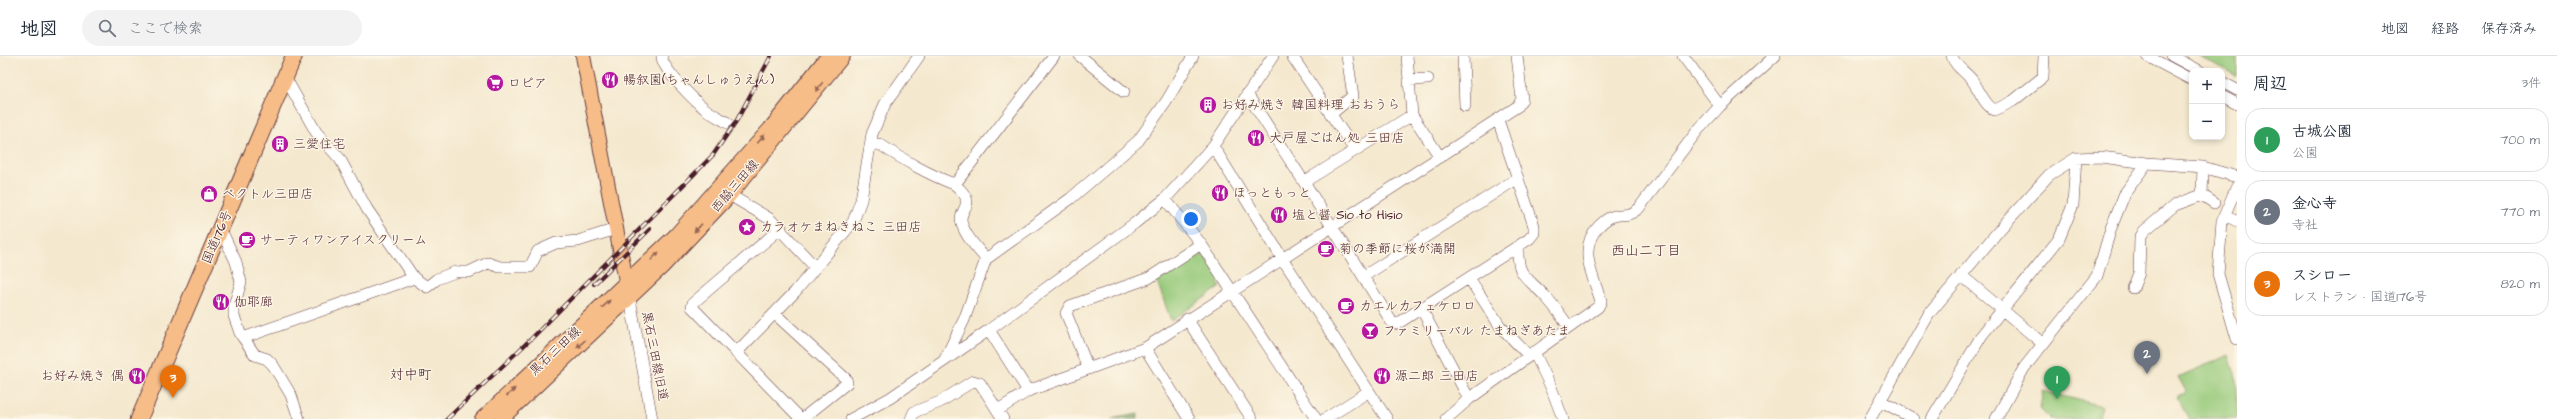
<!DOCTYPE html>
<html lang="ja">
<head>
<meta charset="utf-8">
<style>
  body { margin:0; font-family:"Architects Daughter","Klee One",sans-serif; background:#f2f2f3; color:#1f2937 }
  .controls { position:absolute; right:12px; top:12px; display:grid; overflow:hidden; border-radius:8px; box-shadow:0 2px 6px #0003 }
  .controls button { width:36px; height:36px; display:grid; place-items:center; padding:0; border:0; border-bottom:1px solid #e0e1e3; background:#fff; color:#1f2937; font:20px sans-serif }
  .you { position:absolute; left:1191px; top:163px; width:14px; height:14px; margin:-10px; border:3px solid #fff; border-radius:50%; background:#1a73e8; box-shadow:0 0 0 6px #1a73e833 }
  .badge { display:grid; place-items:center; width:26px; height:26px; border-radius:50%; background:#db2777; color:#fff; font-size:13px; font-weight:700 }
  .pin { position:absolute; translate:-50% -33px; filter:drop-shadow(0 1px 2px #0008) }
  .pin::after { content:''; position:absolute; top:21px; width:14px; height:12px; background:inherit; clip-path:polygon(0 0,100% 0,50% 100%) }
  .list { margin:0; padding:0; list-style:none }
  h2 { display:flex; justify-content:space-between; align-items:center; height:52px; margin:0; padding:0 16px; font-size:17px }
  h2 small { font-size:13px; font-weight:400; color:#747a83 }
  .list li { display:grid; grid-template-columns:26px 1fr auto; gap:12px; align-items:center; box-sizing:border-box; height:64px; margin:0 8px 8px; padding:0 8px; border:1px solid #e0e1e3; border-radius:16px }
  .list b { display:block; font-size:15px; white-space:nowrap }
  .list p { margin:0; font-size:13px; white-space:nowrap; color:#747a83 }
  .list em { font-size:13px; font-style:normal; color:#747a83 }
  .icon { flex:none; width:22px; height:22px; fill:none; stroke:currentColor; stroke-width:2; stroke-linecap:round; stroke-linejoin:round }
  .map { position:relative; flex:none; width:2237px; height:363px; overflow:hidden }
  header { display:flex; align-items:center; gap:24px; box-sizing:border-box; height:56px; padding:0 20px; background:#fff; border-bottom:1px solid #e0e1e3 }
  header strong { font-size:19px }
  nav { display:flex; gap:22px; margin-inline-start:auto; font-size:14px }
  .search { width:280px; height:36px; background:#f2f2f3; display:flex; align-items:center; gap:10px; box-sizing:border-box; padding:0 14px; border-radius:22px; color:#747a83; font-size:15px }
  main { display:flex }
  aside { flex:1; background:#fff }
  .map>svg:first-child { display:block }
  .green { fill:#98ca7b; stroke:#717453 }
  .forest { fill:#7aae6b; stroke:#62664b }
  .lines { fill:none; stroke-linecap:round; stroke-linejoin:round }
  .minor-casing { stroke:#643d43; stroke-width:12 }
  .major-casing { stroke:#643d43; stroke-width:16 }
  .highway-casing { stroke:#643d43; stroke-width:18 }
  .minor { stroke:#fff; stroke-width:11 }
  .major { stroke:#f7bd88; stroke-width:14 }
  .highway { stroke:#f7bd88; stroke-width:16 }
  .rail-casing { stroke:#4a1f2b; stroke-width:4 }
  .rail { stroke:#fcf5e5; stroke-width:2.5; stroke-dasharray:8; stroke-linecap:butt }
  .oneway { fill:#986655 }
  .labels { text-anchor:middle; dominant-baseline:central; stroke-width:3; stroke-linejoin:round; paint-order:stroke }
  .poi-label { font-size:13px; fill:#4a1f2b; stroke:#fcf5e5; text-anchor:start }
  .street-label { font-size:13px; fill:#4a1f2b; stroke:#fcf5e5 }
  .neighbourhood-label { font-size:14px; fill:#4a1f2b; stroke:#fcf5e5 }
</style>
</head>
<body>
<header>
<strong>地図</strong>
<div class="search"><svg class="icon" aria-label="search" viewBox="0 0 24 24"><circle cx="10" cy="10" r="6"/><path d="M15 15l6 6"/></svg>ここで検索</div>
<nav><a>地図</a><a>経路</a><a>保存済み</a></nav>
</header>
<main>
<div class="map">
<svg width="2237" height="363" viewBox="0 0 2237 363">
  <rect width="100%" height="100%" fill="#fcf5e5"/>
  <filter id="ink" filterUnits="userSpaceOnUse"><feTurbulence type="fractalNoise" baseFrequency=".025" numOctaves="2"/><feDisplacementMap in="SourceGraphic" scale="8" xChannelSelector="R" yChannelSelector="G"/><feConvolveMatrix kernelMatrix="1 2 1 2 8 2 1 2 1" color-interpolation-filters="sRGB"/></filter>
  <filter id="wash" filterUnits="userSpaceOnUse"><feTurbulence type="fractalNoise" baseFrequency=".012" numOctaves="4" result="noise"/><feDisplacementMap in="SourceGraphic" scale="16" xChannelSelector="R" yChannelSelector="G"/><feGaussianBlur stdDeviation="0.9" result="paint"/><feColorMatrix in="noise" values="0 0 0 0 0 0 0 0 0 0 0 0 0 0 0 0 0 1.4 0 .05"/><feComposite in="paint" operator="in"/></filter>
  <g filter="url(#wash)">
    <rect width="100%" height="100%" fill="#f4e8ce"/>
    <path class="green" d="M2199,0H2237V20Z
      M1203,198L1221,224L1218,226L1220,231L1171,265L1157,225Z
      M2229,299L2237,325V363H2189L2177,342L2186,335L2178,321Z
      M2043,335L2102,350L2098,363H2050L2040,353Z"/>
    <path class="forest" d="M1138,358V363H1111Z"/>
  </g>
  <g filter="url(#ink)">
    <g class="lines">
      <defs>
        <path id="minor" d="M662,0C660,11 695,45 704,52C711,58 720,62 728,67
          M1080,0L1124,36
          M1292,0L1354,93
          M1463,0L1465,50
          M1683,0L1720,50
          M1952,0C1955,11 1966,16 1972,24C1980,34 1984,50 1995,54L2013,45L2043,21L2044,0
          M2147,0L2192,24
          M2172,0L2200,15
          M285,21L316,76L340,103L367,153L414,222L427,231L437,223L455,216H469L488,207L500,211H530L538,195L556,187L578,185L616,173
          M1409,24L1428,23
          M2222,26L2237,34
          M1247,38L1304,126L1412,59L1407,0
          M2222,40L2237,48
          M1331,58L1353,40L1347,0
          M1412,59L1440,101
          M870,89L879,88C904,104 927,118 954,128C957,130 965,138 966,142C969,150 962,154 961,162C961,176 978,193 986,203
          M1213,90L1282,202L1387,363
          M2203,111L2202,139L2214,147
          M1304,126L1393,268H1397L1529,183L1534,177V170L1498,64
          M955,128L1054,0
          M2237,130L2222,165L2218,218L2237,283
          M723,135L770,163L815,211
          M1165,143L1201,188L1316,363
          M2225,159L2237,165
          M781,172L693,247L692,251L801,363
          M219,175L224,180L236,206L241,226L234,250V260L240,277L255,299L267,303L273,309L291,339L299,363
          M1518,190C1517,221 1525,219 1544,239C1554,249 1561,260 1569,271
          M1961,219L2042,287
          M1364,220L1518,122
          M1469,222L1500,270L1529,300
          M2133,232L2139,217L2140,182L2144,175L2175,149L2202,139
          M630,243L652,363
          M1422,254L1469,343
          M775,258L846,323L847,327L802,363
          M1187,263L1252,363
          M989,274L1028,335
          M243,282L414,222
          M1145,292L1189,363
          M1534,296L1551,331L1563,363
          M736,297L795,236L853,166L861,144L872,78L885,48L919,0
          M945,303L964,264L986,203L1070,143L1138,85L1166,46L1193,0
          M1088,312L1066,257L1070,250L1149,222L1201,188
          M1881,345L1914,363
          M998,354L1028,335L1145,292L1518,50L1522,43L1517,0
          M851,363L890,342L989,274L1135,167L1165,143L1213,90L1273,0
          M911,363L914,356L940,346L973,325L980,327L1003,363
          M1325,363L1368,336
          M1446,363L1469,343L1598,251L1601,245C1593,220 1577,192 1599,170C1602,167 1606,163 1611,161C1624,156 1625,163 1639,152L1698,74L1720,50L1775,0
          M1870,363L1929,258L2001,172L2049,119L2076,102L2101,101L2147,107L2203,111L2237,121
          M1932,363L1982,279L2059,183L2073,149L2076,102
          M1996,363L2024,312L2097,220L2111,172L2125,137L2147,107"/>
        <path id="major" d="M583,0L628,235
          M482,363L676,179L770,73L828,0
          M501,363L662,211L729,140L843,0"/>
        <path id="highway" d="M139,363L294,0"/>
      </defs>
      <use href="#minor" class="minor-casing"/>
      <use href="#major" class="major-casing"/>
      <use href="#highway" class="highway-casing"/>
      <use href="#minor" class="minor"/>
      <use href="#major" class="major"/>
      <use href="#highway" class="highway"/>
      <defs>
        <path id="rail" d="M594,228L650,173
          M447,363L533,281L713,99L737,64L771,0"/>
      </defs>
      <use href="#rail" class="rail-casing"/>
      <use href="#rail" class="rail"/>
    </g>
    <defs><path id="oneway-solid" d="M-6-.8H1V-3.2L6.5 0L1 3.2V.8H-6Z"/></defs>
    <g class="oneway">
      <use href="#oneway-solid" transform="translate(819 31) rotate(128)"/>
      <use href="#oneway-solid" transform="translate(761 83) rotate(-49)"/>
      <use href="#oneway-solid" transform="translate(698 172) rotate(133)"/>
      <use href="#oneway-solid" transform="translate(655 200) rotate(-45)"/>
      <use href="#oneway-solid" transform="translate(606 248) rotate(-43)"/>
      <use href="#oneway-solid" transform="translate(581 288) rotate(137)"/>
      <use href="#oneway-solid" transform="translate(511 336) rotate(-43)"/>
    </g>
  </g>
  <defs>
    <symbol id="restaurant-disc" viewBox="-11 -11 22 22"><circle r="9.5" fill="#b5179e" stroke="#fcf5e5"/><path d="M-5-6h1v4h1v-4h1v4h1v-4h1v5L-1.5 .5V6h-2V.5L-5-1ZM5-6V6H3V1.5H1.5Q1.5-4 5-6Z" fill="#fff"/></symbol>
    <symbol id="supermarket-disc" viewBox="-11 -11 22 22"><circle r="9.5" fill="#b5179e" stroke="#fcf5e5"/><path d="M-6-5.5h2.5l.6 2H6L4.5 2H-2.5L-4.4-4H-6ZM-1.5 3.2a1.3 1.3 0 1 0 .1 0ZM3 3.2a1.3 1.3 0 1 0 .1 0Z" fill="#fff"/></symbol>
    <symbol id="building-disc" viewBox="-11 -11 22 22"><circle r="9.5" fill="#b5179e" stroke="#fcf5e5"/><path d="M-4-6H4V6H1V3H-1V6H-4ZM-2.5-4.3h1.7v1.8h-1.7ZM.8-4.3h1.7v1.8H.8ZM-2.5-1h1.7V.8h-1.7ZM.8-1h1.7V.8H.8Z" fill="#fff"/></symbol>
    <symbol id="shop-disc" viewBox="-11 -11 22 22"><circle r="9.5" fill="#b5179e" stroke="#fcf5e5"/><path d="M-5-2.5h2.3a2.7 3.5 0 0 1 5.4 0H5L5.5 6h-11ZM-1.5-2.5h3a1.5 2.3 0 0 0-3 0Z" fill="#fff"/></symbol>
    <symbol id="sight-disc" viewBox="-11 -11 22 22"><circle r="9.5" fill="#b5179e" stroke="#fcf5e5"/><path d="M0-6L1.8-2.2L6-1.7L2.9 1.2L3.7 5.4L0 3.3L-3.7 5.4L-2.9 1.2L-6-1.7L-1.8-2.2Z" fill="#fff"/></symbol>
    <symbol id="cafe-disc" viewBox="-11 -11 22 22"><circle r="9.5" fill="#b5179e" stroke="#fcf5e5"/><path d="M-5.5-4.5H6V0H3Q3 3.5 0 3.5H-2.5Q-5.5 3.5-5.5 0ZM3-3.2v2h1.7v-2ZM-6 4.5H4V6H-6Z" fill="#fff"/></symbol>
    <symbol id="bar-disc" viewBox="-11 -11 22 22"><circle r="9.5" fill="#b5179e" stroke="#fcf5e5"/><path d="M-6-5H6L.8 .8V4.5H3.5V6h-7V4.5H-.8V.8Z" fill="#fff"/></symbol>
  </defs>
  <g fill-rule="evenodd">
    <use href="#restaurant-disc" x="600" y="14" width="20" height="20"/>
    <use href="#supermarket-disc" x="485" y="17" width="20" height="20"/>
    <use href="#building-disc" x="1198" y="39" width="20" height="20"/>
    <use href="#restaurant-disc" x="1246" y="72" width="20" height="20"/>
    <use href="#building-disc" x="270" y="78" width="20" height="20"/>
    <use href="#restaurant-disc" x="1210" y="127" width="20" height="20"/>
    <use href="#shop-disc" x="199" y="128" width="20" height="20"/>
    <use href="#restaurant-disc" x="1269" y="149" width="20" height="20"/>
    <use href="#sight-disc" x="737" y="161" width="20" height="20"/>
    <use href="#cafe-disc" x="237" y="174" width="20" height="20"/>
    <use href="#cafe-disc" x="1316" y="183" width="20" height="20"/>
    <use href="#restaurant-disc" x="211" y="236" width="20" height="20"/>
    <use href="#cafe-disc" x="1336" y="240" width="20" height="20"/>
    <use href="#bar-disc" x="1360" y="265" width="20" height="20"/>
    <use href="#restaurant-disc" x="127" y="310" width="20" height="20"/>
    <use href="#restaurant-disc" x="1372" y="310" width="20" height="20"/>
  </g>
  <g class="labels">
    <g class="poi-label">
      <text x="623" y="24">暢叙園(ちゃんしゅうえん)</text>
      <text x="508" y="27">ロピア</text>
      <text x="1221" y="49">お好み焼き 韓国料理 おおうら</text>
      <text x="1269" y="82">大戸屋ごはん処 三田店</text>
      <text x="293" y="88">三愛住宅</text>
      <text x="1233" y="137">ほっともっと</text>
      <text x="222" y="138">ベクトル三田店</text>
      <text x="1292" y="159">塩と醤 Sio to Hisio</text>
      <text x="760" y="171">カラオケまねきねこ 三田店</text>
      <text x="260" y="184">サーティワンアイスクリーム</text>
      <text x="1339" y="193">菊の季節に桜が満開</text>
      <text x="234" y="246">伽耶廊</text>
      <text x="1359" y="250">カエルカフェケロロ</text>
      <text x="1383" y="275">ファミリーバル たまねぎあたま</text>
      <text x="124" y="320" text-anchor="end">お好み焼き 偶</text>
      <text x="1395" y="320">源二郎 三田店</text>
    </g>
    <g class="street-label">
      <text transform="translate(735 130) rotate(-49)">西脇三田線</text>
      <text transform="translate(217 181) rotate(-67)">国道176号</text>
      <text transform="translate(555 295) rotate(-43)">黒石三田線</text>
      <text transform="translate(655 300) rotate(79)">黒石三田線旧道</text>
    </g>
    <g class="neighbourhood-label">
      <text x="1646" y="195">西山二丁目</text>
      <text x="411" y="319">対中町</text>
    </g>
  </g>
</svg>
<div class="controls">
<button>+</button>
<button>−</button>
</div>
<div class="you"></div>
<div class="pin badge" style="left:2057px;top:343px;background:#2e9e5b">1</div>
<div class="pin badge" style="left:2147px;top:318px;background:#6b7280">2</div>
<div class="pin badge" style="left:173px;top:342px;background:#e8710a">3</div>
</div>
<aside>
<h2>周辺<small>3件</small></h2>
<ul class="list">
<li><span class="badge" style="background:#2e9e5b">1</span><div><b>古城公園</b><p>公園</p></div><em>700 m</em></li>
<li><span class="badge" style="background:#6b7280">2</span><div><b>金心寺</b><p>寺社</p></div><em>770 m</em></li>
<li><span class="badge" style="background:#e8710a">3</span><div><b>スシロー</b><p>レストラン · 国道176号</p></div><em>820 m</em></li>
</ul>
</aside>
</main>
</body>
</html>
